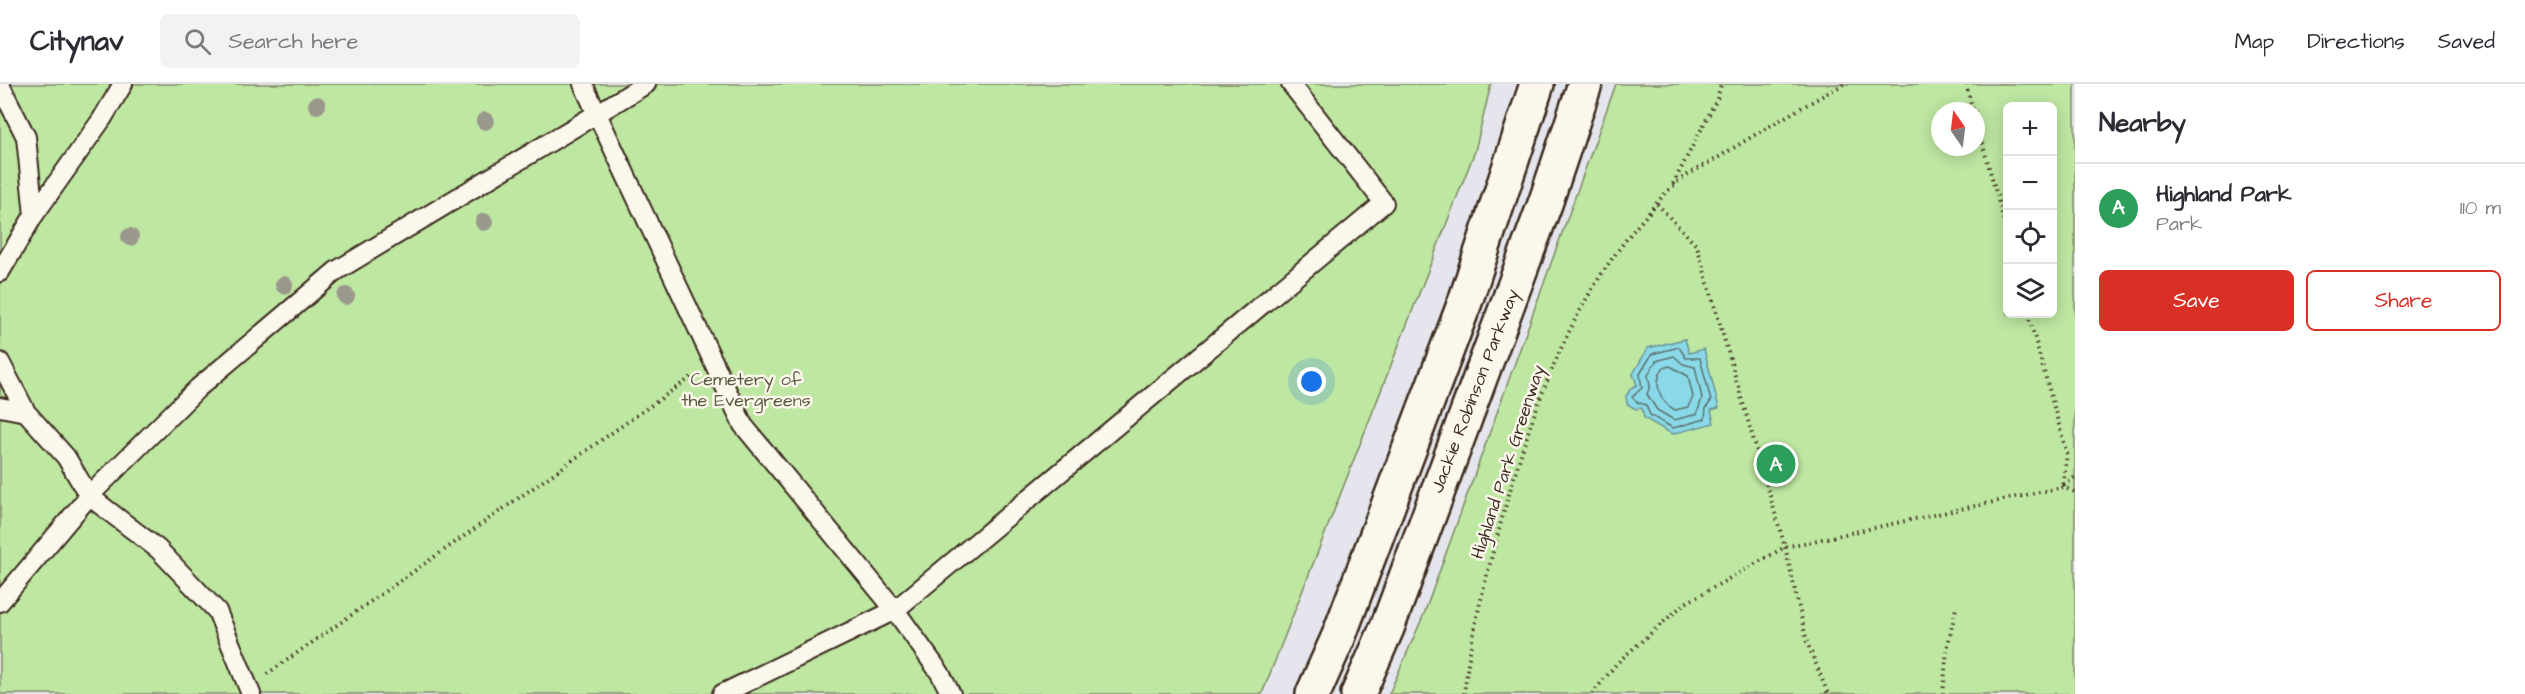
<!DOCTYPE html>
<html lang="en">
<head>
<meta charset="utf-8">
<style>
  body { margin:0; font-family:"Architects Daughter",sans-serif; background:#f2f2f3; color:#2b2b33 }
  .controls { position:absolute; right:18px; top:18px; display:grid; overflow:hidden; border-radius:9px; box-shadow:0 3px 15px #0003 }
  .controls button { width:54px; height:54px; display:grid; place-items:center; padding:0; border:0; border-bottom:2px solid #e1e1e2; background:#fff; color:#2b2b33; font:30px sans-serif }
  .compass { position:absolute; left:1931px; top:18px; width:54px; height:54px; border-radius:50%; background:#fff; box-shadow:0 3px 15px #0003; rotate:346deg }
  .you { position:absolute; left:1312px; top:298px; width:21px; height:21px; margin:-15px; border:4px solid #fff; border-radius:50%; background:#1a73e8; box-shadow:0 0 0 9px #1a73e833 }
  .badge { display:grid; place-items:center; width:39px; height:39px; border-radius:50%; background:#d93025; color:#fff; font-size:20px; font-weight:700 }
  .pin { position:absolute; translate:-50% -50%; border:3px solid #fff; box-shadow:0 2px 6px #0006 }
  .list { margin:0; padding:0; list-style:none }
  h2 { display:flex; justify-content:space-between; align-items:center; height:78px; margin:0; padding:0 24px; font-size:26px }
  h2 small { font-size:20px; font-weight:400; color:#7c7c81 }
  .list li { display:grid; grid-template-columns:39px 1fr auto; gap:18px; align-items:center; box-sizing:border-box; height:90px; padding:0 24px; border-top:2px solid #e1e1e2 }
  .list b { display:block; font-size:22px; white-space:nowrap }
  .list p { margin:0; font-size:20px; white-space:nowrap; color:#7c7c81 }
  .list em { font-size:20px; font-style:normal; color:#7c7c81 }
  .actions { display:flex; gap:12px; padding:18px 24px }
  .actions a { flex:1; padding:14px 0; border:2px solid #d93025; border-radius:9px; text-align:center; font-size:21px; color:#d93025 }
  .actions .main { background:#d93025; color:#fff }
  .icon { flex:none; width:33px; height:33px; fill:none; stroke:currentColor; stroke-width:2; stroke-linecap:round; stroke-linejoin:round }
  .map { position:relative; flex:none; width:2075px; height:610px; overflow:hidden }
  header { display:flex; align-items:center; gap:36px; box-sizing:border-box; height:84px; padding:0 30px; background:#fff; border-bottom:2px solid #e1e1e2 }
  header strong { font-size:28px }
  nav { display:flex; gap:33px; margin-inline-start:auto; font-size:21px }
  .search { width:420px; height:54px; background:#f2f2f3; display:flex; align-items:center; gap:15px; box-sizing:border-box; padding:0 21px; border-radius:9px; color:#7c7c81; font-size:22px }
  main { display:flex }
  aside { flex:1; background:#fff }
  .map>svg:first-child { display:block }
  .green { fill:#bee7a2; stroke:#7c8860; stroke-width:1.5; fill-rule:evenodd }
  .water { fill:#8ad9e8; stroke:#6a9397; stroke-width:1.5 }
  .lines { fill:none; stroke-linecap:round; stroke-linejoin:round }
  .shore { stroke:#5b706f; stroke-width:1.5 }
  .service-casing { stroke:#3b2a1e; stroke-width:22 }
  .motorway-casing { stroke:#3b2a1e; stroke-width:38 }
  .path { stroke:#3b2a1e; stroke-width:4; stroke-dasharray:1.5 4.5; stroke-linecap:butt }
  .service { stroke:#fbf7ec; stroke-width:18 }
  .motorway { stroke:#fbf7ec; stroke-width:33 }
  .tree { fill:#9a988d }
  .labels { text-anchor:middle; dominant-baseline:central; stroke-width:5; stroke-linejoin:round; paint-order:stroke }
  .park-label { font-size:18px; fill:#5c593f; stroke:#fbf7ec }
  .street-label { font-size:18px; fill:#3b2a1e; stroke:#fbf7ec }
</style>
</head>
<body>
<header>
<strong>Citynav</strong>
<div class="search"><svg class="icon" aria-label="search" viewBox="0 0 24 24"><circle cx="10" cy="10" r="6"/><path d="M15 15l6 6"/></svg>Search here</div>
<nav><a>Map</a><a>Directions</a><a>Saved</a></nav>
</header>
<main>
<div class="map">
<svg width="2075" height="610" viewBox="0 0 2075 610">
  <rect width="100%" height="100%" fill="#e5e6ed"/>
  <filter id="ink" filterUnits="userSpaceOnUse"><feTurbulence type="fractalNoise" baseFrequency=".0167" numOctaves="2"/><feDisplacementMap in="SourceGraphic" scale="12" xChannelSelector="R" yChannelSelector="G"/><feConvolveMatrix kernelMatrix="1 2 1 2 8 2 1 2 1" color-interpolation-filters="sRGB"/></filter>
  <g filter="url(#ink)">
    <path class="green" d="M0,0H1491L1475,67L1262,610H0Z
      M1616,0H2075V610H1389L1424,530ZM2008,22H2052V230H2008ZM1940,27H1976V63H1940Z"/>
    <path class="water" d="M1685,255L1689,269L1704,265L1719,324L1711,326L1714,339L1672,350L1644,334L1642,324L1636,325L1627,320L1626,312L1631,304L1637,301L1633,290L1648,264Z"/>
    <g class="lines">
      <path class="shore" d="M1679,263L1686,274H1700L1711,317L1706,324L1705,335L1673,344L1650,331L1646,321L1637,318L1632,313L1642,304L1640,290L1652,270Z
        M1674,272L1683,280L1695,283L1702,314L1697,330L1674,336L1657,326L1647,310L1650,302L1648,291L1656,277Z
        M1670,282L1688,292L1693,313L1688,323L1675,326C1659,317 1653,300 1663,284Z"/>
      <defs>
        <path id="service" d="M583,0L743,341L895,526L940,589L951,610
          M0,1L26,53L34,131
          M0,188L34,131L102,35L123,0
          M0,278L26,328
          M0,323L26,328L66,373L89,412L158,465L217,527L251,610
          M0,518L89,412L198,304L336,187L646,0
          M722,610L895,526L1384,119L1291,0"/>
        <path id="motorway" d="M1313,610L1338,554L1465,218L1537,0
          M1358,610L1387,544L1546,117L1585,0"/>
      </defs>
      <use href="#service" class="service-casing"/>
      <use href="#motorway" class="motorway-casing"/>
      <path class="path" d="M1966,0L1973,27
        M1976,36L2008,152
        M1673,100L1717,15L1721,0
        M1657,120L1697,162L1785,463L1807,558L1828,610
        M2028,230L2067,370L2063,403
        M2064,402L2075,393
        M267,590L693,292
        M1464,610C1470,553 1485,497 1500,442C1531,330 1567,220 1646,132C1654,122 1663,111 1673,102C1685,90 1704,82 1719,73C1760,47 1802,23 1844,0
        M1592,610L1618,578L1684,520L1785,463L2063,403L2075,408
        M1943,610L1947,565L1956,524"/>
      <use href="#service" class="service"/>
      <use href="#motorway" class="motorway"/>
    </g>
    <g class="tree">
      <circle cx="317" cy="21" r="9"/>
      <circle cx="485" cy="37" r="9"/>
      <circle cx="484" cy="138" r="9"/>
      <circle cx="130" cy="153" r="9"/>
      <circle cx="284" cy="201" r="9"/>
      <circle cx="346" cy="212" r="9"/>
    </g>
  </g>
  <g class="labels">
    <g class="park-label">
      <text x="746" y="295">Cemetery of<tspan x="746" dy="21">the Evergreens</tspan></text>
    </g>
    <g class="street-label">
      <text transform="translate(1475 307) rotate(-69)">Jackie Robinson Parkway</text>
      <text transform="translate(1508 378) rotate(-72)">Highland Park Greenway</text>
    </g>
  </g>
</svg>
<div class="controls">
<button>+</button>
<button>−</button>
<button><svg class="icon" aria-label="locate" viewBox="0 0 24 24"><circle cx="12" cy="12" r="6"/><path d="M12 2v4M12 18v4M2 12h4M18 12h4"/></svg></button>
<button><svg class="icon" aria-label="layers" viewBox="0 0 24 24"><path d="M12 4l9 5-9 5-9-5zM3 14l9 5 9-5"/></svg></button>
</div>
<svg class="compass" viewBox="-18 -18 36 36"><path d="M0-13l5 13h-10z" fill="#e53935"/><path d="M0 13l5-13h-10z" fill="#7c7c81"/></svg>
<div class="you"></div>
<div class="pin badge" style="left:1776px;top:380px;background:#2e9e5b">A</div>
</div>
<aside>
<h2>Nearby<small></small></h2>
<ul class="list">
<li><span class="badge" style="background:#2e9e5b">A</span><div><b>Highland Park</b><p>Park</p></div><em>110 m</em></li>
</ul>
<div class="actions"><a class="main">Save</a><a>Share</a></div>
</aside>
</main>
</body>
</html>
